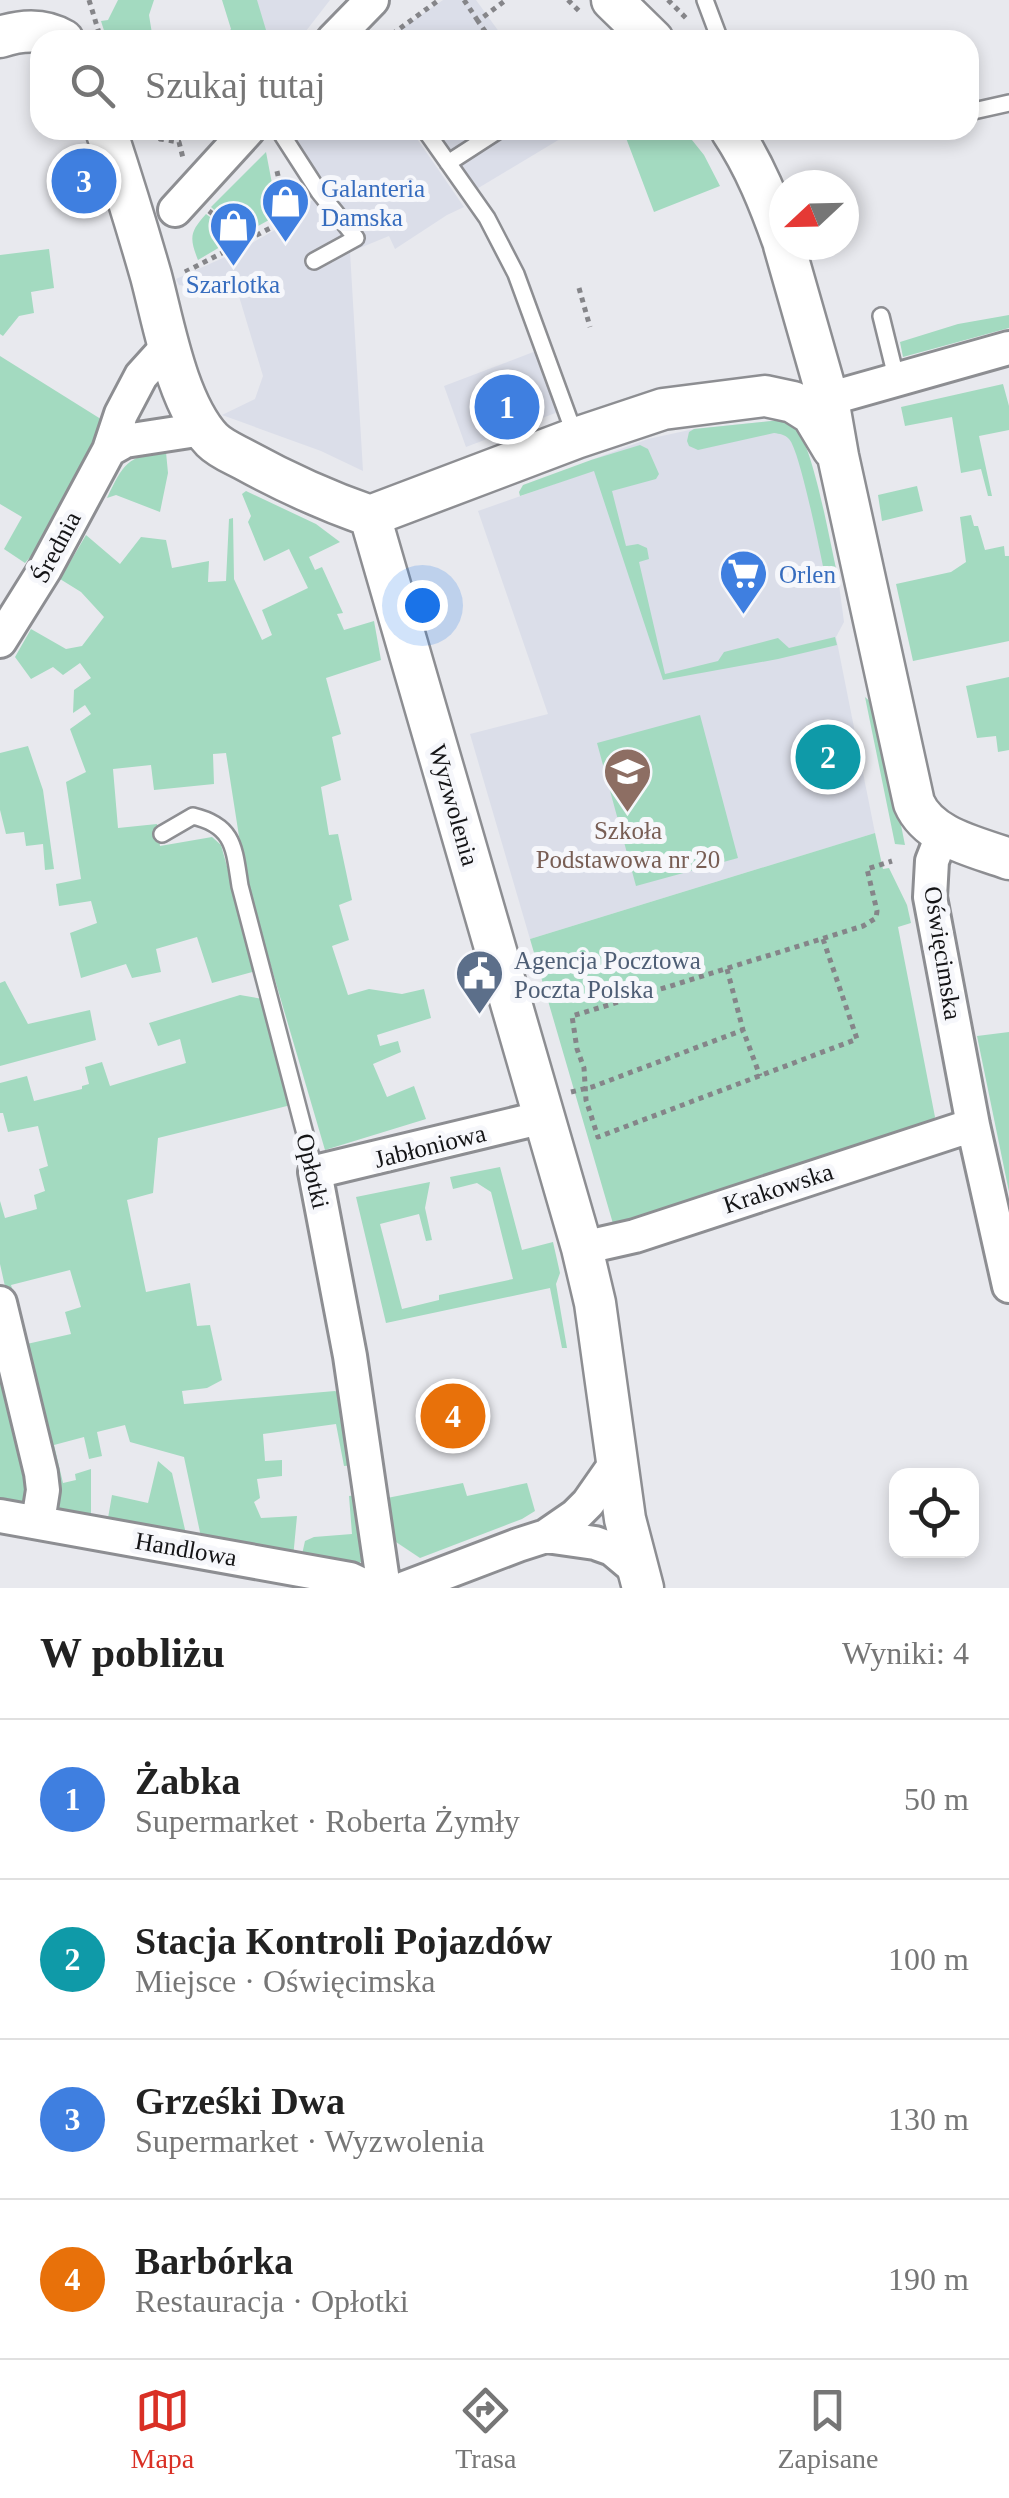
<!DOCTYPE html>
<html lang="pl">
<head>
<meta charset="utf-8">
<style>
  body { margin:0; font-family:"Times New Roman",serif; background:#f6f6f6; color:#222 }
  .controls { position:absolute; right:30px; bottom:30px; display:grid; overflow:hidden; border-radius:20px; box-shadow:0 5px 15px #0003 }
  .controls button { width:90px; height:90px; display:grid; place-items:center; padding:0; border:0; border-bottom:2px solid #e0e0e0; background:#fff; color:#222; font:50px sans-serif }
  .compass { position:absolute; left:769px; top:170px; width:90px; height:90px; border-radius:50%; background:#fff; box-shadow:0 5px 15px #0003; rotate:248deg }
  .you { position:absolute; left:422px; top:605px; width:35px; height:35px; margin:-25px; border:8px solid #fff; border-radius:50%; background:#1a73e8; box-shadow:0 0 0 15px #1a73e833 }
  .badge { display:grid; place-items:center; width:65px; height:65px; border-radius:50%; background:#d93025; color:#fff; font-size:32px; font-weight:700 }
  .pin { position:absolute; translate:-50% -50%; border:5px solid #fff; box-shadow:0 2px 10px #0006 }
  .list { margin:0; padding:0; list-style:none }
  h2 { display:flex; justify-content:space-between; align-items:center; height:130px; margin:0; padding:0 40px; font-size:42px }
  h2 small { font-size:32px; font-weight:400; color:#767676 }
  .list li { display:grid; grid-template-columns:65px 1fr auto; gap:30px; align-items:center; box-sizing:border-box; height:160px; padding:0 40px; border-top:2px solid #e0e0e0 }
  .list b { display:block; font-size:38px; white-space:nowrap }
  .list p { margin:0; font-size:32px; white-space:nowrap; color:#767676 }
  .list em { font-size:32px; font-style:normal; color:#767676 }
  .icon { flex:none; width:55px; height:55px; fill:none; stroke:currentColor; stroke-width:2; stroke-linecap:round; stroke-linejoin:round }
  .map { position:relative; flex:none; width:1009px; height:1588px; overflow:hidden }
  .search { position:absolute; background:#fff; box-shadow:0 5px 15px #0003; left:30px; right:30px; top:30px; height:110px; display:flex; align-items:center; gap:25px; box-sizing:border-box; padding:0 35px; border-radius:30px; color:#767676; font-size:38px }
  .sheet { height:770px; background:#fff }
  nav { display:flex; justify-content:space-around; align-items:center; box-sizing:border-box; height:140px; border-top:2px solid #e0e0e0; background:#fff; font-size:28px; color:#767676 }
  nav a { display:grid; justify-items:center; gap:5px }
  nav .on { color:#d93025 }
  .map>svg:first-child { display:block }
  .built { fill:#dbdee9 }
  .green { fill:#a3dac0 }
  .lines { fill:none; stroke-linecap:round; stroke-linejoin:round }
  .service-casing { stroke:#8d8e92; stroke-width:20 }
  .minor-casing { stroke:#8d8e92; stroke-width:38 }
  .tertiary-casing { stroke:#8d8e92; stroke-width:45 }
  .path { stroke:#858589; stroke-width:5; stroke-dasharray:5 5; stroke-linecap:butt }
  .service { stroke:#fff; stroke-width:15 }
  .minor { stroke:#fff; stroke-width:32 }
  .tertiary { stroke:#fff; stroke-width:40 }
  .labels { text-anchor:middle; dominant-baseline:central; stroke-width:10; stroke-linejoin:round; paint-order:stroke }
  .shop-label { font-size:25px; fill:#366cbe; stroke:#f6f7fb; text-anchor:start }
  .street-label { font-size:25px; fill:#141416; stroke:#f6f7fb }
  .education-label { font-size:25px; fill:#785e54; stroke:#f6f7fb }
  .service-label { font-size:25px; fill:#4e5e75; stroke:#f6f7fb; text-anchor:start }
</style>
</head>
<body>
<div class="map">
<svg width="1009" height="1588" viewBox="0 0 1009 1588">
  <rect width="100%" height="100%" fill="#e8e9ee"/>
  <path class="built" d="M256,0H330L299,40H268Z
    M443,0H476L505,40H384Z
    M286,130H411L464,207L447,215L395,249L389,236L350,252L363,471L321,451L222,415L255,399L263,376L238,293L179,285L176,279L234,253L291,221L290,214L326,192Z
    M431,130H568L570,133L475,190Z
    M536,351L558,412L466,447L444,386Z
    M771,421H785L797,429L811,464L838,577L844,622L836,637L875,833L530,939L470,734L548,714L478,511L594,470L591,460L648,439L694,429Z"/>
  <path class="green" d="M118,0H154L149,15L153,40H107L101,21L108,20Z
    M222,0H257L269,40H216L215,37L227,34L231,29Z
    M623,130H684L704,155L720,186L654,212Z
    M266,152L278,215L242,235L211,207Z
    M206,214L237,237L198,260C189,237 190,232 206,214Z
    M49,249L54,288L31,292L34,313L19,316L3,336L0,334V255Z
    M1009,315V328L903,357L900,342L958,324Z
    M0,356L104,421L56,514L51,533L25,563L4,549L22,517L0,504Z
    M1003,384L1009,406V430L979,436L992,496H988L981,469L961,473L952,417L905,426L901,407Z
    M771,421C780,421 787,421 794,426C813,441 831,549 838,577L826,580C821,557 800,450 789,439C784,434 780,434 774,433L698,450L689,446L687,441L689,432L694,429Z
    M640,445L648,449L659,474L656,479L612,491L626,546L638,544L647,548L649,559L639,562L665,674L718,661L724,652L778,638L789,648L835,637L837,645L778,659L663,680L594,471L520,496L519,492L523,485L591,460Z
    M166,452L168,473L160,512L116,495L107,498C123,465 127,455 166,452Z
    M917,486L923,511L882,521L878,495Z
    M246,491L316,524L340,542L309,557L315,570L322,567L343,613L337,614L344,630L374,621L381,660L326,678L341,734L332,737L341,780L321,787L329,835L338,834L352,900L339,905L349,940L332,946L348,995L369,989L402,994L424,989L431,1018L377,1035L380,1046L398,1041L401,1052L373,1064L387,1097L414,1086L426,1119L325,1150L246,881L226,753L213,754L214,784L154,790L151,765L113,769L118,828L157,824L160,846L212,837L221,845L256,971L212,983L197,937L156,949L161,972L132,978L126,964L81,978L70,933L97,923L91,901L59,906L56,884L81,879L66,782L86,772L70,729L91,714L85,705L73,713L74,690L91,678L80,663L63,675L53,667L31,679L15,657L31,629L66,649L82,646L104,617L81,592L60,579L86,535L120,564L141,537L166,540L172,568L209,561L208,582L226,581L229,519L233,518L234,579L262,640L272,635L262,610L308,588L289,549L264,561L248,522L251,516L242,494Z
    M971,515L974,526H978L985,550L1004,546L1005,556H1009V641L913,661L896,584L951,572L966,562L960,517Z
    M1009,677V750L998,752L996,736L977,738L966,686Z
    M865,697L874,705L879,715L905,845L895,844Z
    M700,715L738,858L636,886L597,743Z
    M28,746L43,790L54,869L45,870L43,844L26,846L24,832L6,834L0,810V753Z
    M875,833L883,869L889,868L907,905L911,923L898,927L935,1117L933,1121L614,1227L530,939Z
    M5,981L28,1024L90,1010L96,1040L0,1066V983Z
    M240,995L263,999L291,1105L158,1138L153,1193L127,1200L146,1292L190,1283L197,1326L210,1325L222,1380L207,1388L182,1391L184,1404L335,1391L348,1397L356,1465L344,1466L336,1424L263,1434L265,1461L282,1460V1476L257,1479L260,1498L254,1502L261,1518L297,1516L293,1558L201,1537L184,1457L130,1442L125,1425L97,1432L102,1456L89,1459L84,1437L54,1445L63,1483L76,1480L75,1474L91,1469V1514L56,1508L18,1346L71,1334L65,1312L81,1307L70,1270L11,1285L23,1325L14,1327L0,1264V1201L5,1218L37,1209L34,1195L45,1191L39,1169L48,1166L38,1126L8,1132L3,1113H0V1083L27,1076L34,1101L82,1089V1086L89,1084L85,1067L102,1062L110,1086L186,1063L180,1039L158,1046L149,1023Z
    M1009,1032V1192L977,1036Z
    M500,1167L522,1250L553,1242L560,1273L556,1284L567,1348H562L550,1288L386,1323L356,1197L430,1182L425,1208L432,1240L426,1241L419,1214L380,1224L402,1309L439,1300V1295L513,1279L491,1192L477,1183L453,1189L450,1177Z
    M0,1345L31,1477L29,1503L0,1508Z
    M158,1461L172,1473L186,1534L108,1518L112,1495L148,1503Z
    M463,1483L467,1496L527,1483L535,1511L522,1519L420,1558L393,1540L387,1498Z
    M359,1495L366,1556C354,1577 322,1563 301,1559L305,1541L314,1537L352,1534L349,1496Z"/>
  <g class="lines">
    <defs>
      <path id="service" d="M705,0L720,40
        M969,112L1009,103
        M279,130L319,192L356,238L314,261
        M425,130L487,218L516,274L576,438
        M448,163L499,130
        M881,316L897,381
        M162,834L193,816C235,826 234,849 240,886L315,1172"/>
      <path id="minor" d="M333,40L372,0
        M175,210L248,130
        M169,345L141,376L121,414L109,450L125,441L203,429
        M828,399L1009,348
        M0,641L45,569L109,450
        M943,833L932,861L930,897L973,1125L1009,1286
        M582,1248L635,1236L973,1125
        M0,1303L41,1473L43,1490L38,1522
        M0,1516L350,1579L369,1588
        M546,1536L595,1543L612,1549L637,1570
        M384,1588L350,1356L315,1172L544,1117
        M405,1588L518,1545L546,1536L575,1516L588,1503L618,1460"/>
      <path id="tertiary" d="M612,0L653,40
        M0,37C21,30 43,28 63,40
        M106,130C122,179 137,227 151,276C164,325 177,403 212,440C221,449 234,454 245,460C285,482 327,501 370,516
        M731,130C755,166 770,204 784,244
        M784,245L828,399L838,456L914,803C929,838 977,847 1009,859
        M370,516L582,1248L595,1303L625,1519L643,1588
        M370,516L576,438L663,409L765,396L793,402L812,414L833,449"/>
    </defs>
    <use href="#service" class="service-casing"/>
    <use href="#minor" class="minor-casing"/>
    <use href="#tertiary" class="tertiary-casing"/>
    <path class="path" d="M89,0L100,36L97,39
      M464,0L478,21
      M568,0L581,13
      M668,0L687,19
      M384,40L439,0
      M491,40L478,21L506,0
      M141,130L160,139L179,142L183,158
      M209,211L246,240
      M185,272L288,219L276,167
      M579,288L590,327
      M823,939L857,1039L598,1137L586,1100L584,1068L577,1049L572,1016C669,987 766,956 863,926L876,918L877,911L867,869L892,861
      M727,969L743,1030L760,1076
      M571,1092L592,1087L743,1030"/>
    <use href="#service" class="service"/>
    <use href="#minor" class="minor"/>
    <use href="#tertiary" class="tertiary"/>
  </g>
  <defs>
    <symbol id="shop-pin" viewBox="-11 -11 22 30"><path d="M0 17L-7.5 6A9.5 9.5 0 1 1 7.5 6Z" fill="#3f7fe0" stroke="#f6f7fb"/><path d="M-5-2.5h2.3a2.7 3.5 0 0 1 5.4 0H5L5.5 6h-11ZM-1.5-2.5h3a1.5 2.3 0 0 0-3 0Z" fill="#fff"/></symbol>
    <symbol id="supermarket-pin" viewBox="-11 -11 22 30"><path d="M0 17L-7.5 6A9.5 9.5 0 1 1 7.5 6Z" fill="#3f7fe0" stroke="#f6f7fb"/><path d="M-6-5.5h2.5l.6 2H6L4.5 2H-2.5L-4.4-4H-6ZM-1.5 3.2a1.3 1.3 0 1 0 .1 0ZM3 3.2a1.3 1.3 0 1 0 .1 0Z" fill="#fff"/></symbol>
    <symbol id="school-pin" viewBox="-11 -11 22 30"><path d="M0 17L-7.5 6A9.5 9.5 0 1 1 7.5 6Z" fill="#8d6e63" stroke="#f6f7fb"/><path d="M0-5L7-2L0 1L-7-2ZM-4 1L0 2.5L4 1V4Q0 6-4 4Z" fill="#fff"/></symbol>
    <symbol id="civic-pin" viewBox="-11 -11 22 30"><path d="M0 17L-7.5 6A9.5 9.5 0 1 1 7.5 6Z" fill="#5c6f8a" stroke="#f6f7fb"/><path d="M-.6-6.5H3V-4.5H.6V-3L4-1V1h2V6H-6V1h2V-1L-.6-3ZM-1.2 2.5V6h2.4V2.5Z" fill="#fff"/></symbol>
  </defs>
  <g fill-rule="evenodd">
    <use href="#shop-pin" x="258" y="174" width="55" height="75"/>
    <use href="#shop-pin" x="206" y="198" width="55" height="75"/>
    <use href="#supermarket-pin" x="716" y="546" width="55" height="75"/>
    <use href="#school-pin" x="600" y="744" width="55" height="75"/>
    <use href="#civic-pin" x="452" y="946" width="55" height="75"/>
  </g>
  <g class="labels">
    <g class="shop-label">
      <text x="321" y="188">Galanteria<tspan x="321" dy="29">Damska</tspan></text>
      <text x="233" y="284" text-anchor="middle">Szarlotka</text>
      <text x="779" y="574">Orlen</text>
    </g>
    <g class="street-label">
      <text transform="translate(56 547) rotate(-62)">Średnia</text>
      <text transform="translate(454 805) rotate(74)">Wyzwolenia</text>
      <text transform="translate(943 953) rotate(81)">Oświęcimska</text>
      <text transform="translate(430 1146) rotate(-14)">Jabłoniowa</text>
      <text transform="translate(313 1171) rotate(77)">Opłotki</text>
      <text transform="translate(778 1188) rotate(-18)">Krakowska</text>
      <text transform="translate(186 1549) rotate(10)">Handlowa</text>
    </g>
    <g class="education-label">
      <text x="628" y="830">Szkoła<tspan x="628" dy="29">Podstawowa nr 20</tspan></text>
    </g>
    <g class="service-label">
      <text x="514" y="960">Agencja Pocztowa<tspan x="514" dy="29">Poczta Polska</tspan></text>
    </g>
  </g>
</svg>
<div class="controls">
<button><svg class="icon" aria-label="locate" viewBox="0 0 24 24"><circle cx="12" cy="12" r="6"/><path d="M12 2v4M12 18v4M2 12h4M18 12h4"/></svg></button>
</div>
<svg class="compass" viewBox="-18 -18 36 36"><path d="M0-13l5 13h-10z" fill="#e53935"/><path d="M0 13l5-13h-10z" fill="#767676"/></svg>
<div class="you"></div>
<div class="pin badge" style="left:507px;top:407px;background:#3f7fe0">1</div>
<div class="pin badge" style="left:828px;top:757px;background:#0f9aa8">2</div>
<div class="pin badge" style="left:84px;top:181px;background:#3f7fe0">3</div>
<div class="pin badge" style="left:453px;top:1416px;background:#e8710a">4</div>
<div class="search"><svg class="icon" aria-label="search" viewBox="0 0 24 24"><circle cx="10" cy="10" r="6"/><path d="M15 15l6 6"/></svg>Szukaj tutaj</div>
</div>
<section class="sheet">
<h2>W pobliżu<small>Wyniki: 4</small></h2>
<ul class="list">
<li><span class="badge" style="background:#3f7fe0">1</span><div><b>Żabka</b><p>Supermarket · Roberta Żymły</p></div><em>50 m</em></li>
<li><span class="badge" style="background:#0f9aa8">2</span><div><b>Stacja Kontroli Pojazdów</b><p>Miejsce · Oświęcimska</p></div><em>100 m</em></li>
<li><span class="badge" style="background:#3f7fe0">3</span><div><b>Grześki Dwa</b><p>Supermarket · Wyzwolenia</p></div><em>130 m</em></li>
<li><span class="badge" style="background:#e8710a">4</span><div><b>Barbórka</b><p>Restauracja · Opłotki</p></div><em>190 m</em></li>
</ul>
</section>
<nav>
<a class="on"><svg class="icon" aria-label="map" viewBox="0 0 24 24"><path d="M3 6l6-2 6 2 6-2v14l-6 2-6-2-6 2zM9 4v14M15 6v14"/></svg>Mapa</a>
<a><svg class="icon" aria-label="directions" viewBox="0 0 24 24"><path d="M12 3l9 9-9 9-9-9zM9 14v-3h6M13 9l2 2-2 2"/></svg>Trasa</a>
<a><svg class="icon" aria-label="saved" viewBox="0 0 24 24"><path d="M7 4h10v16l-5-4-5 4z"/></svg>Zapisane</a>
</nav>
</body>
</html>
